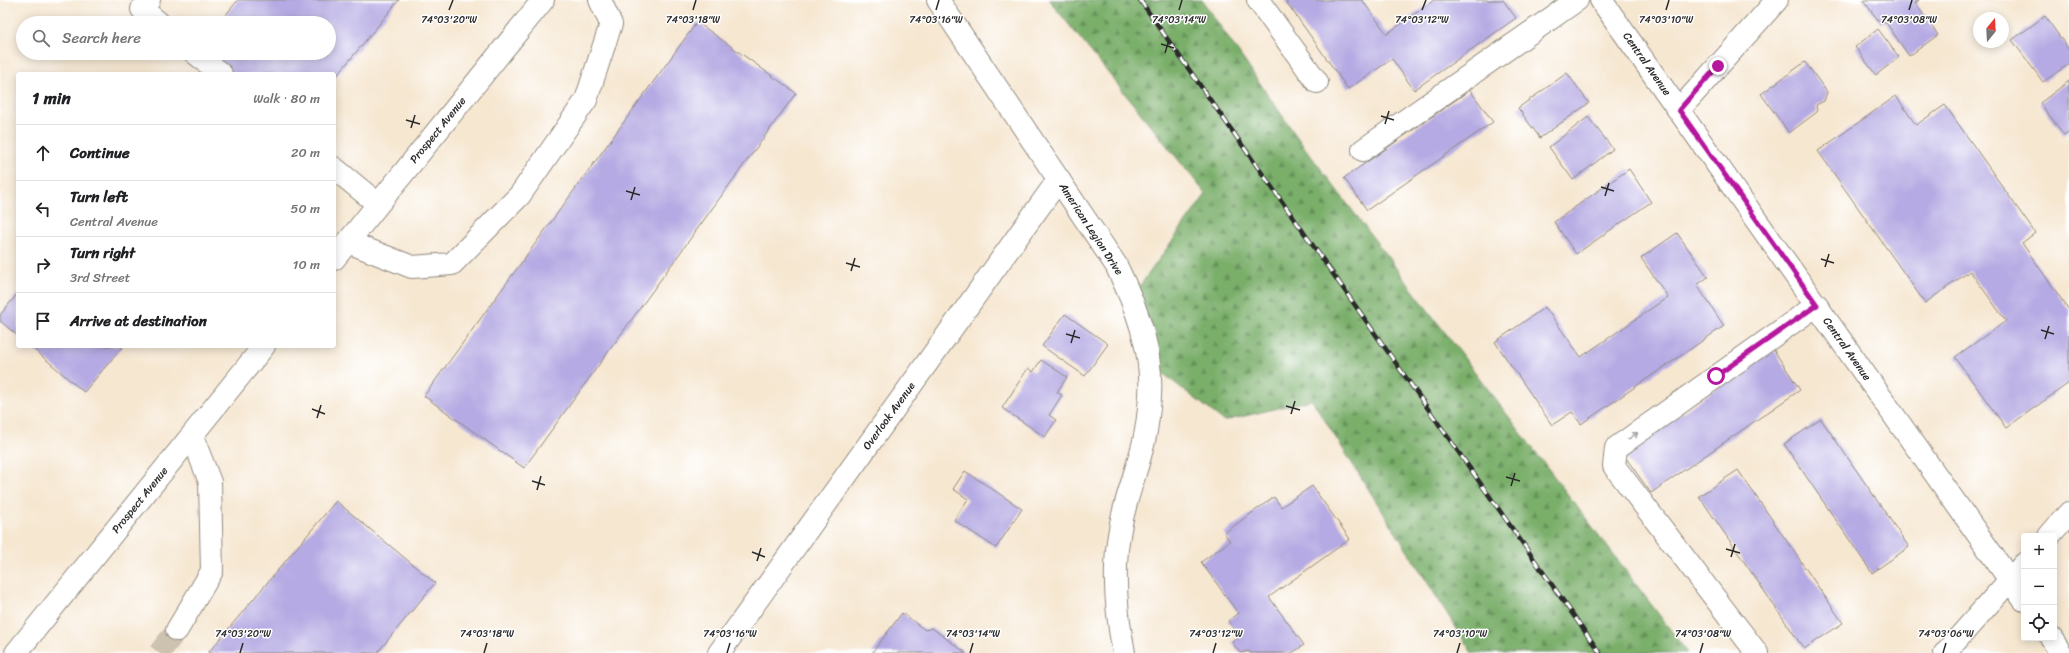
<!DOCTYPE html>
<html lang="en">
<head>
<meta charset="utf-8">
<style>
  body { margin:0; font-family:Sriracha,sans-serif; background:#f6f6f6; color:#202124 }
  .controls { position:absolute; right:12px; bottom:12px; display:grid; overflow:hidden; border-radius:4px; box-shadow:0 2px 10px #0003 }
  .controls button { width:36px; height:36px; display:grid; place-items:center; padding:0; border:0; border-bottom:1px solid #e0e0e0; background:#fff; color:#202124; font:20px sans-serif }
  .compass { position:absolute; left:1973px; top:12px; width:36px; height:36px; border-radius:50%; background:#fff; box-shadow:0 2px 10px #0003; rotate:18deg }
  .stop { position:absolute; width:12px; height:12px; margin:-9px; border:3px solid #b5179e; border-radius:50%; background:#fff }
  .stop.end { background:#b5179e; border-color:#fff; box-shadow:0 1px 4px #0008 }
  .list { margin:0; padding:0; list-style:none }
  h2 { display:flex; justify-content:space-between; align-items:center; height:52px; margin:0; padding:0 16px; font-size:17px }
  h2 small { font-size:13px; font-weight:400; color:#757577 }
  .list li { display:grid; grid-template-columns:26px 1fr auto; gap:12px; align-items:center; box-sizing:border-box; height:56px; padding:0 16px; border-top:1px solid #e0e0e0 }
  .list b { display:block; font-size:15px; white-space:nowrap }
  .list p { margin:0; font-size:13px; white-space:nowrap; color:#757577 }
  .list em { font-size:13px; font-style:normal; color:#757577 }
  .icon { flex:none; width:22px; height:22px; fill:none; stroke:currentColor; stroke-width:2; stroke-linecap:round; stroke-linejoin:round }
  .map { position:relative; flex:none; width:2069px; height:653px; overflow:hidden }
  .search { position:absolute; background:#fff; box-shadow:0 2px 10px #0003; left:16px; top:16px; width:320px; height:44px; display:flex; align-items:center; gap:10px; box-sizing:border-box; padding:0 14px; border-radius:22px; color:#757577; font-size:15px }
  .panel { position:absolute; background:#fff; box-shadow:0 2px 10px #0003; left:16px; top:72px; width:320px; height:276px; border-radius:4px }
  .map>svg:first-child { display:block }
  .forest { fill:url(#forest-firs); stroke:#526d4b }
  .building { fill:#b5aae3 }
  .lines { fill:none; stroke-linecap:round; stroke-linejoin:round }
  .minor-tunnel { stroke:#cdc1b0; stroke-width:22; stroke-dasharray:22 11; stroke-linecap:butt }
  .minor-casing { stroke:#90897e; stroke-width:24 }
  .minor { stroke:#fff; stroke-width:22 }
  .rail-casing { stroke:#2b2b2b; stroke-width:4.5 }
  .rail { stroke:#fff; stroke-width:3; stroke-dasharray:9; stroke-linecap:butt }
  .oneway { stroke:#a0a0a0 }
  .route { stroke:#b5179e; stroke-width:5 }
  .ticks { fill:none; stroke:#2b2b2b; stroke-width:1.5 }
  .labels { text-anchor:middle; dominant-baseline:central; stroke-width:3; stroke-linejoin:round; paint-order:stroke }
  .street-label { font-size:11px; fill:#2b2b2b; stroke:#fff }
  .ticks-label { font-size:10px; text-anchor:middle; fill:#2b2b2b; stroke:#fff; stroke-width:3; stroke-linejoin:round; paint-order:stroke }
</style>
</head>
<body>
<div class="map">
<svg width="2069" height="653" viewBox="0 0 2069 653">
  <defs>
    <pattern id="forest-firs" width="22" height="20" patternUnits="userSpaceOnUse"><rect width="22" height="20" fill="#7aaf6b"/><path d="M5 1l3.5 6h-7zM16 11l3.5 6h-7z" fill="#648f58"/></pattern>
  </defs>
  <rect width="100%" height="100%" fill="#fff"/>
  <filter id="ink" filterUnits="userSpaceOnUse"><feTurbulence type="fractalNoise" baseFrequency=".025" numOctaves="2"/><feDisplacementMap in="SourceGraphic" scale="8" xChannelSelector="R" yChannelSelector="G"/><feConvolveMatrix kernelMatrix="1 2 1 2 8 2 1 2 1" color-interpolation-filters="sRGB"/></filter>
  <filter id="wash" filterUnits="userSpaceOnUse"><feTurbulence type="fractalNoise" baseFrequency=".012" numOctaves="4" result="noise"/><feDisplacementMap in="SourceGraphic" scale="16" xChannelSelector="R" yChannelSelector="G"/><feGaussianBlur stdDeviation="0.9" result="paint"/><feColorMatrix in="noise" values="0 0 0 0 0 0 0 0 0 0 0 0 0 0 0 0 0 1.4 0 .05"/><feComposite in="paint" operator="in"/></filter>
  <g filter="url(#wash)">
    <rect width="100%" height="100%" fill="#f6e7d1"/>
    <path class="forest" d="M1049,0H1202L1302,144L1688,653H1472L1312,400L1224,421L1152,365L1134,294L1206,194Z"/>
    <g id="blocks">
      <path class="building" d="M238,0H399L334,79V74H235L209,53H329V23H219Z
        M1285,0H1362L1387,34L1434,0H1503L1516,18L1414,90L1392,59L1348,89Z
        M1863,0H1919L1915,3L1938,35L1909,56L1885,21L1881,24Z
        M2045,16L2069,50V64L2043,82L2012,40Z
        M697,22L796,93L524,468L424,396Z
        M1878,29L1899,57L1876,75L1855,47Z
        M1805,62L1827,92L1824,101L1816,105L1817,112L1789,133L1761,94Z
        M1567,73L1589,103L1540,138L1518,108Z
        M2069,81V131L2064,135L2040,103Z
        M1470,90L1493,122L1367,210L1344,178Z
        M1896,96L1916,125L1945,105L2035,233L2022,243L2069,310V383L2006,428L1955,357L2006,321L1970,271L1925,303L1818,151Z
        M1588,117L1613,149L1573,180L1549,147Z
        M1629,169L1651,202L1576,254L1554,222Z
        M1677,233L1708,277L1697,285L1724,326L1581,424L1572,412L1552,425L1495,342L1545,307L1581,357L1668,297L1641,258Z
        M18,293V336L0,321V315Z
        M1065,314L1108,344L1085,376L1042,346Z
        M30,346H123L84,392Z
        M1773,349L1800,390L1651,493L1623,454Z
        M1041,360L1067,377L1057,392L1062,395L1049,415L1056,420L1045,437L1002,408L1028,368L1033,372Z
        M1821,419L1909,547L1872,573L1784,444Z
        M1738,470L1843,623L1804,649L1699,496Z
        M965,471L1022,509L996,548L954,520L968,499L953,489Z
        M1312,486L1350,539L1269,597L1304,645L1292,653H1250L1249,651L1240,653L1232,642L1240,637L1228,621L1238,613L1201,562L1230,541L1224,533L1274,497L1281,507Z
        M336,501L435,583L377,653H208Z
        M902,613L925,630L932,628L966,653H872Z"/>
    </g>
  </g>
  <g filter="url(#ink)">
    <use href="#blocks" fill-opacity="0" stroke="#90897e" stroke-width="1"/>
    <g class="lines">
      <path class="minor-tunnel" d="M159,653L177,630"/>
      <defs>
        <path id="minor" d="M149,0L142,9L159,23
          M938,0L1116,265C1136,306 1153,350 1150,396C1149,411 1147,427 1144,441C1137,471 1125,499 1120,529C1112,570 1116,612 1124,653
          M1258,0L1317,82
          M1601,0L2024,600
          M195,53L221,74
          M1679,110L1777,0
          M1363,150L1577,0
          M334,168L378,204
          M348,242L412,267L452,264L520,195L586,100L611,24L600,0
          M334,259L543,0
          M2049,536L2069,513
          M177,630L212,571L210,482L192,436
          M2051,638L2061,653
          M16,653L264,346
          M719,653L1059,179
          M1757,653L1614,466L1616,448L1817,305
          M1945,653L2024,564"/>
      </defs>
      <use href="#minor" class="minor-casing"/>
      <use href="#minor" class="minor"/>
      <defs>
        <path id="rail" d="M1140,0L1600,653"/>
      </defs>
      <use href="#rail" class="rail-casing"/>
      <use href="#rail" class="rail"/>
    </g>
    <defs><path id="oneway-shaft" d="M-6 0H5M1.5-3L5.5 0L1.5 3" fill="none" stroke-width="1.6" stroke-linecap="round" stroke-linejoin="round"/></defs>
    <use class="oneway" href="#oneway-shaft" transform="translate(1633 436) rotate(-35)"/>
  </g>
  <g class="lines" filter="url(#ink)">
    <path class="route" d="M1716,376L1817,305L1679,110L1718,66"/>
  </g>
  <path class="ticks" d="M449,10L453,0M693,10L696,0M936,10L939,0M1179,10L1182,0M1422,10L1426,0M1666,10L1669,0M1909,10L1912,0M1161,44L1174,48M1165,53L1169,40M1381,116L1394,120M406,120L420,124M1385,124L1389,111M411,128L415,115M1601,187L1614,191M626,191L640,195M1605,196L1609,183M631,200L635,187M1821,259L1834,263M846,263L860,267M1825,267L1829,254M851,271L855,258M2041,330L2054,334M1066,334L1080,338M2045,339L2049,326M1071,343L1075,330M1286,406L1300,410M312,409L325,414M1291,414L1295,401M317,418L321,405M1506,477L1520,481M532,481L545,485M1511,486L1515,473M537,490L541,476M1726,549L1740,553M752,552L765,557M1731,557L1735,544M757,561L761,548M240,653L243,643M484,653L487,643M727,653L730,643M970,653L973,643M1213,653L1216,643M1457,653L1460,643M1700,653L1703,643M1943,653L1946,643"/>
  <g class="labels">
    <g class="street-label">
      <text transform="translate(1647 64) rotate(55)">Central Avenue</text>
      <text transform="translate(438 130) rotate(-51)">Prospect Avenue</text>
      <text transform="translate(1091 229) rotate(57)">American Legion Drive</text>
      <text transform="translate(1847 349) rotate(55)">Central Avenue</text>
      <text transform="translate(889 416) rotate(-54)">Overlook Avenue</text>
      <text transform="translate(140 500) rotate(-51)">Prospect Avenue</text>
    </g>
  </g>
  <g class="ticks-label">
    <text x="449" y="23">74°03'20"W</text>
    <text x="693" y="23">74°03'18"W</text>
    <text x="936" y="23">74°03'16"W</text>
    <text x="1179" y="23">74°03'14"W</text>
    <text x="1422" y="23">74°03'12"W</text>
    <text x="1666" y="23">74°03'10"W</text>
    <text x="1909" y="23">74°03'08"W</text>
    <text x="243" y="637">74°03'20"W</text>
    <text x="487" y="637">74°03'18"W</text>
    <text x="730" y="637">74°03'16"W</text>
    <text x="973" y="637">74°03'14"W</text>
    <text x="1216" y="637">74°03'12"W</text>
    <text x="1460" y="637">74°03'10"W</text>
    <text x="1703" y="637">74°03'08"W</text>
    <text x="1946" y="637">74°03'06"W</text>
  </g>
</svg>
<div class="controls">
<button>+</button>
<button>−</button>
<button><svg class="icon" aria-label="locate" viewBox="0 0 24 24"><circle cx="12" cy="12" r="6"/><path d="M12 2v4M12 18v4M2 12h4M18 12h4"/></svg></button>
</div>
<svg class="compass" viewBox="-18 -18 36 36"><path d="M0-13l5 13h-10z" fill="#e53935"/><path d="M0 13l5-13h-10z" fill="#757577"/></svg>
<div class="stop" style="left:1716px;top:376px"></div>
<div class="stop end" style="left:1718px;top:66px"></div>
<div class="search"><svg class="icon" aria-label="search" viewBox="0 0 24 24"><circle cx="10" cy="10" r="6"/><path d="M15 15l6 6"/></svg>Search here</div>
<section class="panel">
<h2>1 min<small>Walk · 80 m</small></h2>
<ul class="list">
<li><svg class="icon" aria-label="ahead" viewBox="0 0 24 24"><path d="M12 20V5M6 11l6-6 6 6"/></svg><div><b>Continue</b></div><em>20 m</em></li>
<li><svg class="icon" aria-label="left" viewBox="0 0 24 24"><path d="M17 20v-9H6M10 6l-5 5 5 5"/></svg><div><b>Turn left</b><p>Central Avenue</p></div><em>50 m</em></li>
<li><svg class="icon" aria-label="right" viewBox="0 0 24 24"><path d="M7 20v-9h11M14 6l5 5-5 5"/></svg><div><b>Turn right</b><p>3rd Street</p></div><em>10 m</em></li>
<li><svg class="icon" aria-label="arrive" viewBox="0 0 24 24"><path d="M6 21V4h12l-3 4 3 4H6"/></svg><div><b>Arrive at destination</b></div></li>
</ul>
</section>
</div>
</body>
</html>
